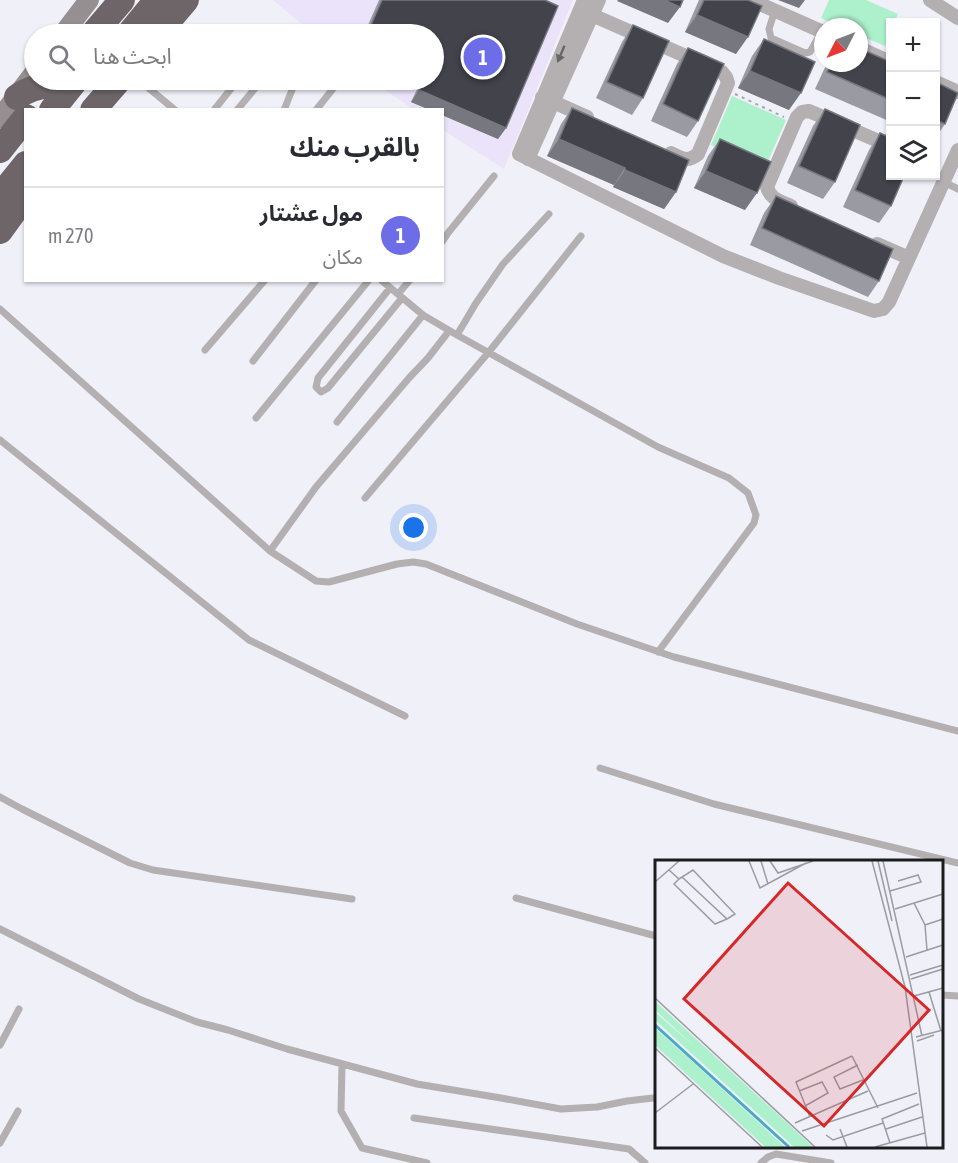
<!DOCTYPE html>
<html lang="ar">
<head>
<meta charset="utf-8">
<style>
  body { margin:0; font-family:"Asap Condensed","Noto Sans Arabic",sans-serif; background:#f7f7f7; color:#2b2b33; direction:rtl }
  .controls { position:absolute; right:18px; top:18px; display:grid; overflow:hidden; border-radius:0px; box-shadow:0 2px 4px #0004 }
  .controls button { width:54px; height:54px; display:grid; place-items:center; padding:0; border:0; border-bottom:2px solid #e1e1e2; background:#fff; color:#2b2b33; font:30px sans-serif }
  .compass { position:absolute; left:814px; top:18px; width:54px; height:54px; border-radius:50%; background:#fff; box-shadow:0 2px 4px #0004; rotate:228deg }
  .you { position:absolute; left:414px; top:528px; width:21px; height:21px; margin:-15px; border:4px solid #fff; border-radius:50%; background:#1a73e8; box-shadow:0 0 0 9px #1a73e833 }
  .badge { display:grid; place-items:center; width:39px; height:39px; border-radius:50%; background:#6c6de7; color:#fff; font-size:20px; font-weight:700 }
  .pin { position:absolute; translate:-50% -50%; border:3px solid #fff; box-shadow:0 2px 6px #0006 }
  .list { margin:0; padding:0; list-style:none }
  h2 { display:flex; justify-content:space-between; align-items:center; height:78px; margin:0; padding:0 24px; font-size:26px }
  h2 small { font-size:20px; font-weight:400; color:#7c7c81 }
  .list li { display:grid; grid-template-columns:39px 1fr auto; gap:18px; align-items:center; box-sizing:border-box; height:96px; padding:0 24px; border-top:2px solid #e1e1e2 }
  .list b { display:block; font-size:22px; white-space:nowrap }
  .list p { margin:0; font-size:20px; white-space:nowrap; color:#7c7c81 }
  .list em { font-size:20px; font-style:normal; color:#7c7c81 }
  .icon { flex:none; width:33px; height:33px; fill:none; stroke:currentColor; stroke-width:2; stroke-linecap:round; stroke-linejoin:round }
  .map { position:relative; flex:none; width:958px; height:1163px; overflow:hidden; direction:ltr }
  .search { position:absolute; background:#fff; box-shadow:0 2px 4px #0004; left:24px; top:24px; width:420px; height:66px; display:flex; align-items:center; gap:15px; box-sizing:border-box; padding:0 21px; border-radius:33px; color:#7c7c81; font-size:22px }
  .panel { position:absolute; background:#fff; box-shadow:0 2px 4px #0004; left:24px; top:108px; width:420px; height:174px; border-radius:0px; direction:rtl }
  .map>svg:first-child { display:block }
  .commercial { fill:#ebe3f9 }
  .green { fill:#adf1cc }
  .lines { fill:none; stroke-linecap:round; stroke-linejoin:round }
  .path { stroke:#a7a7ae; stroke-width:2; stroke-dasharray:3 4.5; stroke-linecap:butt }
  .lane { stroke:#b4afb1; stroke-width:7 }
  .street { stroke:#b4afb1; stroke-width:14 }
  .secondary { stroke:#958f91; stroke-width:20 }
  .highway { stroke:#6d6568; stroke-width:26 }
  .wall { fill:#9a9aa2 }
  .shaded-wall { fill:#77787f }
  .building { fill:#43444b; stroke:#77787f; stroke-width:1.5 }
  .oneway { fill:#686668 }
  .inset-river { fill:none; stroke:#4aa9c5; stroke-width:3 }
  .inset-road { fill:none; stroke:#9b9ba2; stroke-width:1.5 }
  .view { fill:#d62828; fill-opacity:0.15; stroke:#d62828; stroke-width:3 }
  .inset-edge { fill:none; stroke:#1c1c1f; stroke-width:3 }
</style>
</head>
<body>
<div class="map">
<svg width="958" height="1163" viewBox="0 0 958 1163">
  <rect width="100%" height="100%" fill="#f0f0f9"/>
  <path class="commercial" d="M273,0H573L504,169L443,130L442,110L413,109L370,80H434V34H314Z"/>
  <path class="green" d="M829,0H866L898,14L895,22H890V33L885,46L859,35V27H842L821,18Z
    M732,96L786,120L765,168L711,145Z"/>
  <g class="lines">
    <path class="path" d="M735,94L784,117"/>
    <path class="lane" d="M775,10L769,29L771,38L805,53L810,52L822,31
      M139,80L175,110
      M214,110L238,80
      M237,110L262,80
      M284,110L292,90L291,84L295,80
      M316,110L340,80
      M944,182L958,189
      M442,242L448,233L494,176
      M381,280L423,315L457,335L658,447L729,478L748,493L756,515L754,523L658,652
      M390,288L318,378L316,387L321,392L328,388L402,298
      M398,294L410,280
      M0,309L270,551L316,581L329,582L397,564L413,562L426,564L577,624L674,657L958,731
      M457,335L476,303L503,264L549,214
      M205,350L265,280
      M253,361L316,280
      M256,418L369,280
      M337,422L423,315
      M0,440L249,640L405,716
      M365,498L488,353L581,236
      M270,551L316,487L409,378L428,358L449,331
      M600,768L714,804L958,863
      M0,797L22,809L130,863L153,870L352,899
      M516,898L656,936
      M0,929L139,999L197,1022L228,1030L287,1049L417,1084L501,1098L561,1109L597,1107L627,1101L653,1098
      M942,995L958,996
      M0,1045L19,1009
      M342,1065L341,1111L362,1148L427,1163
      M414,1118L629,1149L645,1163
      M0,1143L18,1111
      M761,1163L768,1157L776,1154L831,1163"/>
    <path class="street" d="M584,0L519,154L723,256L779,278L874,311L883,309L889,302L958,150
      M751,0L823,32
      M930,0L958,18
      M592,15L722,72L726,77L728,83L698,154C687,163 682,158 671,153
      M859,48L890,62
      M936,82L958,92
      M542,97L587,117
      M528,159L599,0
      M791,206C780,201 770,199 767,187L797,117L802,112L809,111L890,146
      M877,244L909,258"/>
    <path class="secondary" d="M63,34L89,0
      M0,118L34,73"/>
    <path class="highway" d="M93,34L122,0
      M129,34L157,0
      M157,34L186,0
      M17,97C28,89 37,87 50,85
      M52,110L76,80
      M93,110L119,80
      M0,150L26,117
      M0,196L26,164
      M0,231L26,195"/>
  </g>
  <path class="wall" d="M379,0H545L506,128L498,139L442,115V110H430L411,102L419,85L406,80H434V34H364Z
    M699,0H748L736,54L685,32Z
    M633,25L643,98L632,115L596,98L622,42Z
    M764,39L789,110L738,88L752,56Z
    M688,48L698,121L687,137L651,121L677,64Z
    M891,62V122L815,89L827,63Z
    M375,80H385L383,83Z
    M936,82L945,124L936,137Z
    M572,108L676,192L664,209L613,187L614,185L547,156L561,124Z
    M825,109L835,182L823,199L787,183L813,126Z
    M880,133L891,206L879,223L843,207L869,150Z
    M720,139L745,210L694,188L708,156Z
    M776,196L879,281L868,297L750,245L764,213Z"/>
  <path class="shaded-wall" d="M618,0H664L680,7L668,23L617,1Z
    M778,0H805L799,8Z
    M697,15L748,37L736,54L685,32Z
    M750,71L801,93L789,110L738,88Z
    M419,90L506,128L498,139L442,115V110H430L411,102Z
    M559,139L625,168L614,185L547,156Z
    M625,170L676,192L664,209L613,187Z
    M706,171L757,193L745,210L694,188Z"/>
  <path class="building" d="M382,0H545L558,6L506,128L419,90L424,80H434V34H367Z
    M664,0H683L680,7Z
    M704,0H748L762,6L748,37L697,15Z
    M633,25L669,41L643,98L607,82Z
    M764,39L815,62L801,93L750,71Z
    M688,48L724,64L698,121L663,104Z
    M859,48L891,62V100L827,72L831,63H859Z
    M936,82L958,93L945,124L936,120Z
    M572,108L689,160L676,192L625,170V168L559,139Z
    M825,109L860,125L835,182L799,166Z
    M880,133L891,138V176H904L891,206L855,190Z
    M720,139L771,162L757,193L706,171Z
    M776,196L893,249L879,281L762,228Z"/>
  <defs><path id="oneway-solid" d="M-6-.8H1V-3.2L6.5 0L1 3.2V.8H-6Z" transform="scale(1.5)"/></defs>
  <use class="oneway" href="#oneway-solid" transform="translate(561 54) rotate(113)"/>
  <g transform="translate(655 860)">
    <rect width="288" height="288" fill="#f0f0f9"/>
    <path d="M0,141L158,287H139L0,160V152L39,186L0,150ZM0,168L39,203L130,287H110L0,185Z" fill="#adf1cc"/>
    <path class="inset-river" d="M0,165L134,287"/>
    <path class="inset-road" d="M94,1L105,28L151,3M106,1L113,24M115,1L123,13L158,1M217,1L250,127L272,287M223,1L237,61M228,1L267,176M14,10L24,19L38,10L80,54L72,59L27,17M24,19L19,24L60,64L72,59M0,22L24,1M235,31L266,22L263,15L243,21M259,43L270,65L272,90M240,49L288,34M270,65L288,59M251,97L288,85M255,115L288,105M256,119L288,109M274,132L286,171M259,136L288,128M0,138L160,287M261,177L288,170M262,181L279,175M0,188L107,287M197,196L223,248M203,205L179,217L185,229L208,220M144,231L167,222L173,233L150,246M0,253L38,224M155,257L141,222L197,196M140,263L213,231M185,269L192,287M231,269L267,257M147,271L262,233M171,275L178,280L228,263M235,283L227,259L264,244M220,287L270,273"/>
    <path class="view" d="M133,23L274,150L169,266L29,139Z"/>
    <rect width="288" height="288" class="inset-edge"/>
  </g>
</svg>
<div class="controls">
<button>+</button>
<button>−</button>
<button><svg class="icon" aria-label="layers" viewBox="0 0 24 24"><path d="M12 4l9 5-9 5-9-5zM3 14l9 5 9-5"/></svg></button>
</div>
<svg class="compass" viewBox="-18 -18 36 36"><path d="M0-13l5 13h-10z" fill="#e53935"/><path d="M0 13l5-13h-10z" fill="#7c7c81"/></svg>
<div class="you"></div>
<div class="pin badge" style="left:483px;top:57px">1</div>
<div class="search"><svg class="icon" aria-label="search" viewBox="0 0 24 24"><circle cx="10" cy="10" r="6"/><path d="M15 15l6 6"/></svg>ابحث هنا</div>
<section class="panel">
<h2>بالقرب منك<small></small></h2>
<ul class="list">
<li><span class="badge">1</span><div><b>مول عشتار</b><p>مكان</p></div><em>270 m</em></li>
</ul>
</section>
</div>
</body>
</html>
